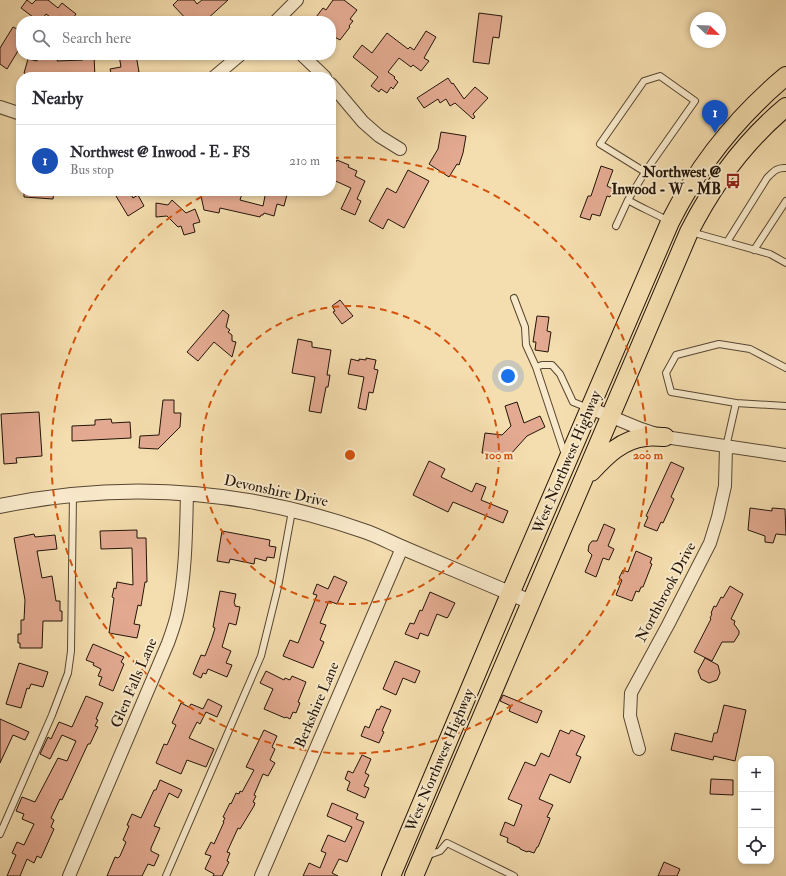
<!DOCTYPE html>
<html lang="en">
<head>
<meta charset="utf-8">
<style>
  body { margin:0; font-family:"IM FELL Double Pica",serif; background:#f2f2f3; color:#2b2b33 }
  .controls { position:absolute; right:12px; bottom:12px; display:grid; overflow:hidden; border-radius:8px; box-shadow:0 2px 6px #0003 }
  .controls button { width:36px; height:36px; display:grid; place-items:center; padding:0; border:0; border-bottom:1px solid #e1e1e2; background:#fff; color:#2b2b33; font:20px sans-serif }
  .compass { position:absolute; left:690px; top:12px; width:36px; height:36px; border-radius:50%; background:#fff; box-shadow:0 2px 6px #0003; rotate:113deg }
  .you { position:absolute; left:508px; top:376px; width:14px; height:14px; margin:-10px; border:3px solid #fff; border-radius:50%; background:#1a73e8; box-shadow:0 0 0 6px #1a73e833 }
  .badge { display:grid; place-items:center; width:26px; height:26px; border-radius:50%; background:#db2777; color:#fff; font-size:13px; font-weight:700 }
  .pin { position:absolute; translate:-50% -33px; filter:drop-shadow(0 1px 2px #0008) }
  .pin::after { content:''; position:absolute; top:21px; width:14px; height:12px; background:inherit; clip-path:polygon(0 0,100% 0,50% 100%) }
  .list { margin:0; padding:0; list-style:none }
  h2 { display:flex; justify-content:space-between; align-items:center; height:52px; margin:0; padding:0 16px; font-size:17px }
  h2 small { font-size:13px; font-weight:400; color:#7c7c81 }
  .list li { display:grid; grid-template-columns:26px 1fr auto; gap:12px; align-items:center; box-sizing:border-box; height:72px; padding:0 16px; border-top:1px solid #e1e1e2 }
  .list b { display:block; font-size:15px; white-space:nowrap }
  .list p { margin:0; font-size:13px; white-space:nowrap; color:#7c7c81 }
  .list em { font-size:13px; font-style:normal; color:#7c7c81 }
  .icon { flex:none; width:22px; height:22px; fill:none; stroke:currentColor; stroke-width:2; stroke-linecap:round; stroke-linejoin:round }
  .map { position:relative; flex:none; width:786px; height:876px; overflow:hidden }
  .search { position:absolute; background:#fff; box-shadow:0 2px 6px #0003; left:16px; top:16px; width:320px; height:44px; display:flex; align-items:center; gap:10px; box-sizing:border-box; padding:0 14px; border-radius:16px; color:#7c7c81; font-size:15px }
  .panel { position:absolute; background:#fff; box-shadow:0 2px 6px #0003; left:16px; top:72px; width:320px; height:124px; border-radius:16px }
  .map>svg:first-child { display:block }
  .building { fill:#e3aa91; stroke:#231409 }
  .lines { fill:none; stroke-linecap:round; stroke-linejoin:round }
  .service-casing { stroke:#574632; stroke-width:8 }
  .minor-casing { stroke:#574632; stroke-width:14 }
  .tertiary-casing { stroke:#574632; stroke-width:16 }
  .primary-casing { stroke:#231409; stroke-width:20 }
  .service { stroke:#f8e9ca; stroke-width:6 }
  .minor { stroke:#f8e9ca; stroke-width:12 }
  .tertiary { stroke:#f8e9ca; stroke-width:14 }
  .primary { stroke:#f4ddae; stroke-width:18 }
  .ring { fill:none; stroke:#d4520c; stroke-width:2; stroke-dasharray:7 5 }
  .labels { text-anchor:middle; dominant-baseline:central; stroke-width:4; stroke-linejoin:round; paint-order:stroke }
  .poi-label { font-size:15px; font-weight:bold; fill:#231409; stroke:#f8e9ca; text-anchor:end }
  .street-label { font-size:15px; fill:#231409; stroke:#f8e9ca }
  .centre { fill:#d4520c; stroke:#f8e9ca; stroke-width:2 }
  .ring-label { font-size:12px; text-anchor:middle; font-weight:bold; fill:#d4520c; stroke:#f8e9ca; stroke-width:4; stroke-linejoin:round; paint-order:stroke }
</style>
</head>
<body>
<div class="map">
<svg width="786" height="876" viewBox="0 0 786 876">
  <rect width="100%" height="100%" fill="#f4ddae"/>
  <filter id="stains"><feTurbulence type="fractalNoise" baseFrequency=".005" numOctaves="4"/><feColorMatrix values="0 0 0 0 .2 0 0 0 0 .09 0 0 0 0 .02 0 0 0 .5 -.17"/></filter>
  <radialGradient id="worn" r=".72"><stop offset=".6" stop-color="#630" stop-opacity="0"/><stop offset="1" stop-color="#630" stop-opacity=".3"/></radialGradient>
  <path class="building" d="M27,0L32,4L36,0H48L58,8L62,3L76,14L71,21H67L60,16L56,21L46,14L43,18L40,17L37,20L21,8Z
    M178,0H194L197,4L202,0H228L205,21H188L173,5Z
    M333,0H344L357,10L350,19L353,21L349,26L350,27L340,40L331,35V21H313L323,8L326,10Z
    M479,13L502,16L499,38L493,37L489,64L473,62Z
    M13,27L21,31V46L7,69L0,64V48Z
    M426,31L436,37L424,58L429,61L421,71L413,65L411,67L399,58L388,72L395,77L394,78L398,82L393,89L391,87L387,93L381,89L379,92L371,86L378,77L353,57L362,45L372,53L387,33L408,49L410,47L414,50Z
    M39,55H59L57,61L83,60V56H94L95,77H37L24,73L28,59L37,61Z
    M119,55H136L139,72L132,74L133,77H112L110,69L121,67Z
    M448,78L452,84L453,83L464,99L475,87L488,98L473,114L475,117L473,119L455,103L450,106L446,99L440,103L438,99L424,108L417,98Z
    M441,132L466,136L463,153L459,165L457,164L449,177L429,164L438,149Z
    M331,160L336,162L337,160L349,165L348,167L357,171L355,176L365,181L357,199L361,201L355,215L341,209L351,188L331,179Z
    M601,166L613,170L607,186L613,189L610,197L607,196L600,216L592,214L590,220L580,217L588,196H591Z
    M408,170L429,181L404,228L388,219L383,229L369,221L387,188L396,193Z
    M24,191H54L53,199L24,197Z
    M113,191H129L133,198L138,195L144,206L128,216Z
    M200,191H243L240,200L263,206L266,191H288L284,206L277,204L274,216L264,213L263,215H261L260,217L220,208L219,213L204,210Z
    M172,200L186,213L195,209L200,222L193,224L195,232L184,235L181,226L178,227L167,216L156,217V203L168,205Z
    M340,300L353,316L342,324L333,312L335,311L332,306Z
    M223,310L229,315L226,327L230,330L228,332L232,335V341L236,342L232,357L214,342L198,361L187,352Z
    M537,316L549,317L547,331L551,332L548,352L535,350L536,342H533Z
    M298,339L312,342V347L331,350L327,375H330L328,387H326L321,413L309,411L315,377L292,373Z
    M366,358L376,360L374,369L378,370L373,393L369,392L366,410L358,408L364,377L348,374L351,359L359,361V359L366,360Z
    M163,400H174V413H181L180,427L158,449L139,448L140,436L159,435Z
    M517,402L524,423L540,416L545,427L527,436L509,456L482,453L485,433L502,435L511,426L505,406Z
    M39,412L42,456L16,458L17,463L4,464L1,414Z
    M111,419L112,423L130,422L131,438L72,441V426L95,425V420Z
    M429,461L445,469L441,477L472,492L476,483L486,487L481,500L508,511L503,523L453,502L448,512L413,495Z
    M671,462L684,468L671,497L674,499L663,523L661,522L657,531L644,526L648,517L646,516Z
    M750,508L772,511V508L785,509L786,535L776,534L773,543L765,542V536L748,530Z
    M604,524L615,529L608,546L614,549L609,560L603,558L596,577L585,572L592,555L588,551L589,545L592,541H597Z
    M137,530V538H146L147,582H145L141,606L138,605L134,624L140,625L137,638L109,633L114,598L112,597L114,588L116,589L117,582L133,585L132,548L101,549L100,531Z
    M222,531L270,540L269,546L276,547L274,558L267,557L266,561L255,558L254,564L230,559L229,563L217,561Z
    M34,534L35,537L55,535L57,549L37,551L42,578L52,576L56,601H60V611H62V621H43L42,648H20V643H18V634H21V620H24L25,600L14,538Z
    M636,551L652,558L650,563L652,564L643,587H641L639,592L636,591L632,601L616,595L622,580L619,578L623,570L628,572Z
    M334,576L347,582L337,604L329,601L320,623L326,625L320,640L324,642L313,668L283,656L290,640L298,643L317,595L313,594L317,584L328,589Z
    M730,586L743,594L731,619L735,621L734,624L739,631V634L734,642H722L712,661L694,652L711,619L710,618L712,614L711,613L714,606L716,607L721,597L723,598Z
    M220,591L236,594L234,603L235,604V606L240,607L236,625L229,623L222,647L231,651L226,663L232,665L227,677L208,669L206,674L203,673L201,678L193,674L201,655L205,656L212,638L215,628L213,627Z
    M430,592L455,603L448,617L447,618L437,614L428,636L420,633L418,639L405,634L410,623L414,624L420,610L422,611Z
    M93,644L124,657L121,662L124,664L113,691L99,685L102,677L98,676L101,669L93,665L94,663L86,660Z
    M705,658L718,665L720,673L717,680L709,683L701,679L698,671Z
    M395,661L420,671L415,683L403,678L396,695L383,689Z
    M19,663L48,672L43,687L31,684L29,689L27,688L21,708L6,704Z
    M266,671L284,680L285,678L290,680L292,676L306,682L298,702L300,703L296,713L293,712L290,719L286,717L285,718L264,709L273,689L260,683Z
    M503,695L542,711L537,723L509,711L511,706L500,701Z
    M86,696L103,703L96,719L98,720L95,726L98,727L90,744H88L62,800L60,799L51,818L54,820L51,827L54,829L41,858L37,856L34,863L27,859L20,876H7L16,855L12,853L17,842L24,845L34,824L22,819L24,814L16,811L22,797L35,802L58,758L67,761L76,741L62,735L50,759L40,754L48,737L51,739L59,722L72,727Z
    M208,699L222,706L217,717L206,712L200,724L197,722L189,738L214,749L206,767L187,760L181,774L156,763L164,744L167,745L176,725L172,723L181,703L189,707L191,704L203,709Z
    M724,705L746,710L735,761L714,756L713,760L671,750L675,733L712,742L714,733H717Z
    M381,706L391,710L382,731L384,732L379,743L361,736L365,726L369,728L377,709L379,710Z
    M0,719L29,732L25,740L13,735L0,763Z
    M264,730L277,736L272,747L275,749L270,760L275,763L268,776L263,774L254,795L256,796L253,802L255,803L254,806L240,829L238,828L227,852L230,853L227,861L229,862L222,876H213L214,874L205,869L211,856L205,854L211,842L214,844L224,822H223L225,818L223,817L230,803L231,804L236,793L239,794L240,791L242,792L254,770L246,767Z
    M560,730L569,734L571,730L585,736L576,755L581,757L570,783L550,774L539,799L553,805L547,817L550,818L538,847H537L534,853L528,851L527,852L520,849V848L507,842L508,838L500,835L505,822L514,826L522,805L508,799L525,762L535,766L541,753L549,757Z
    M362,755L371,759L365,773L369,775L364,786L369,788L365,798L347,790L350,782L345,779L348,771L353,773Z
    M711,779L733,780V795L710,794Z
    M160,780L182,790L178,798L169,793L154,826L160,828L151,848V851L159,855L154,866L148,864L142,876H107L115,857L118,858L120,856L126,842L123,840L129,826L127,825L132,814L141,818L154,790H156Z
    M332,803L358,814L356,819L364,822L347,862L339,859L332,873L338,876H303L309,863L320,868L326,853L321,851L328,835L345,842L352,827L327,816Z
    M664,862L680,869L677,876H658Z"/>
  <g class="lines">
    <defs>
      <path id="service" d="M645,172L695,101L660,76L644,81L600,144L645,172L628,200C641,208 655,213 668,221
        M616,226L628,200
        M691,232L770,254L786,263
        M727,242L767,178C773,172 777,167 786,168
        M754,250L786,201
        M514,298L525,327L526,345L536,367
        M786,368L750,349L719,344L676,355L666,373L671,392L736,403L786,406
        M726,447L736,403
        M565,455L536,367L542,365H552L560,374L573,402L588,408
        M0,834L52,715L68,673L71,651L73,494
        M426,856L440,851L447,843L514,876
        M166,876L261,656L278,587L292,511"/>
      <path id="minor" d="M276,21L297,0
        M302,55L325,77
        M214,77L240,55
        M331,84L363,122L379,136L400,149
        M0,107L21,114
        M590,408L641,429L665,437L786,455
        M639,749L630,716L631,693L668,625L710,543L718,517L725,486L726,447
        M69,876L168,643C172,632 176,621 178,610C186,572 186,532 187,493
        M261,876L402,548"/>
      <path id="tertiary" d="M0,506C124,480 245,489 364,531C379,536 393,544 408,550C449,567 490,585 531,602"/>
      <path id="primary" d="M591,472C606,456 622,439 646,437C652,436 659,437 665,437
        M391,876L510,594L670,222C698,166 738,116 786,76
        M414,876L689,232C713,185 745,141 786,107"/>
    </defs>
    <use href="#service" class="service-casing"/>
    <use href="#minor" class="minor-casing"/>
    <use href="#tertiary" class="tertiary-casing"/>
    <use href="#primary" class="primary-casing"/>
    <use href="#service" class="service"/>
    <use href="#minor" class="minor"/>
    <use href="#tertiary" class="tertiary"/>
    <use href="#primary" class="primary"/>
  </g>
  <g class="ring">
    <circle cx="350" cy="455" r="149"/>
    <path d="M332 158A298 298 0 1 1 210 192"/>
  </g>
  <defs>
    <symbol id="bus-bare" viewBox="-9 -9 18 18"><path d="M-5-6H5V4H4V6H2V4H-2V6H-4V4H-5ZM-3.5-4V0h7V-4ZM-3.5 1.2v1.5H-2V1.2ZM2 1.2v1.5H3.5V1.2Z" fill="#8f2418" stroke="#f8e9ca" stroke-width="2.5" paint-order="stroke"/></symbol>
  </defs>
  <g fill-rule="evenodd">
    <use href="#bus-bare" x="722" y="170" width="22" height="22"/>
  </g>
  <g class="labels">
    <g class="poi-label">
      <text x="721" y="172">Northwest @<tspan x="721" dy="17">Inwood - W - MB</tspan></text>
    </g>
    <g class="street-label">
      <text transform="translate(567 462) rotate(-67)">West Northwest Highway</text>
      <text transform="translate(276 491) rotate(12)">Devonshire Drive</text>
      <text transform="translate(666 592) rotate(-62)">Northbrook Drive</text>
      <text transform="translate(134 683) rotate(-67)">Glen Falls Lane</text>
      <text transform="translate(317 705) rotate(-67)">Berkshire Lane</text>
      <text transform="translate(440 760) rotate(-67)">West Northwest Highway</text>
    </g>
  </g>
  <circle cx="350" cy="455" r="6" class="centre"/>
  <g class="ring-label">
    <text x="499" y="459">100 m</text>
    <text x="648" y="459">200 m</text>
  </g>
  <rect width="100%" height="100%" filter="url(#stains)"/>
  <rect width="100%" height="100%" fill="url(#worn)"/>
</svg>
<div class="controls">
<button>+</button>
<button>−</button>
<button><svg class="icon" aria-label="locate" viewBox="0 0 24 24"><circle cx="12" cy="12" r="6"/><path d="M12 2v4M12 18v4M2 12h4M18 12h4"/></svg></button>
</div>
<svg class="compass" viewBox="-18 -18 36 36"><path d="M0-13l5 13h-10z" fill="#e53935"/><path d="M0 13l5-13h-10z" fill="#7c7c81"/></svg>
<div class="you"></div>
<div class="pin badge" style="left:715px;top:133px;background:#1a4fb4">1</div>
<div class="search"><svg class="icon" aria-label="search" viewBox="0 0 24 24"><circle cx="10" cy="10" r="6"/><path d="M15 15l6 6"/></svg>Search here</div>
<section class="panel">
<h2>Nearby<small></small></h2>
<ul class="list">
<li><span class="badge" style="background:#1a4fb4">1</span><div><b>Northwest @ Inwood - E - FS</b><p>Bus stop</p></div><em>210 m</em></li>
</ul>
</section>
</div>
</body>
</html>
